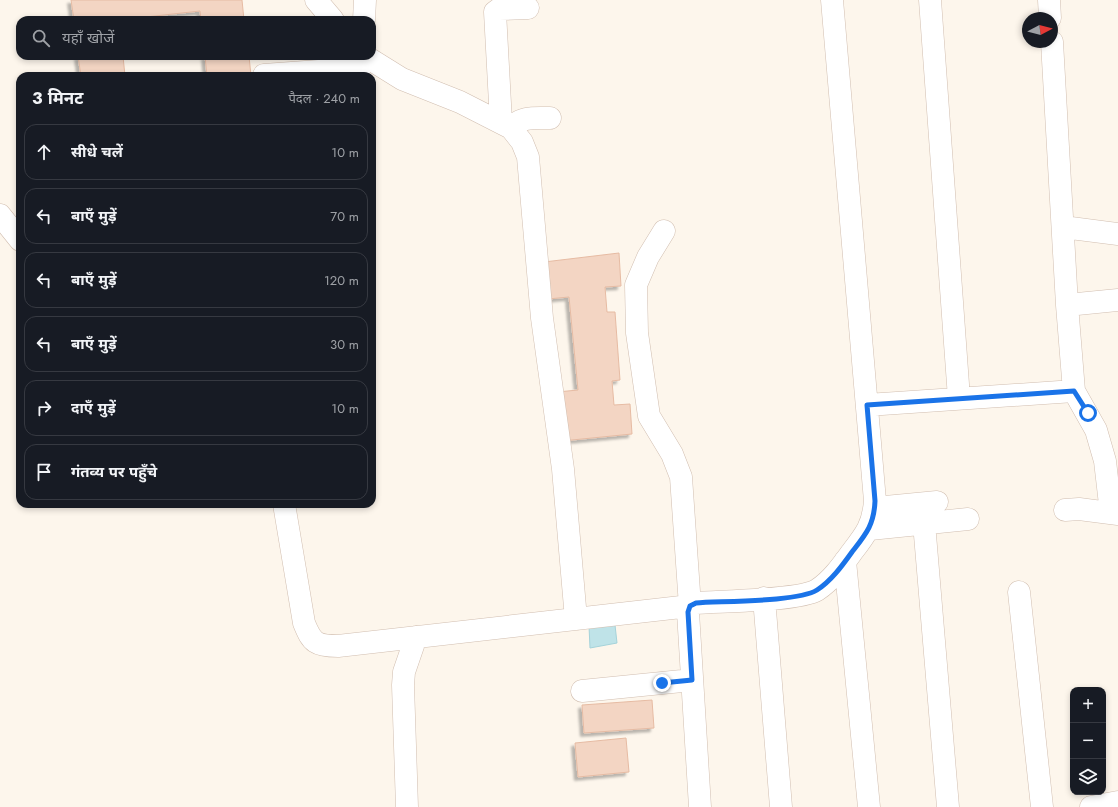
<!DOCTYPE html>
<html lang="hi">
<head>
<meta charset="utf-8">
<style>
  body { margin:0; font-family:Jost,"Noto Sans Devanagari",sans-serif; background:#20242c; color:#f1f3f6 }
  .controls { position:absolute; right:12px; bottom:12px; display:grid; overflow:hidden; border-radius:8px; box-shadow:0 2px 6px #0003 }
  .controls button { width:36px; height:36px; display:grid; place-items:center; padding:0; border:0; border-bottom:1px solid #363941; background:#171b24; color:#f1f3f6; font:20px sans-serif }
  .compass { position:absolute; left:1022px; top:12px; width:36px; height:36px; border-radius:50%; background:#171b24; box-shadow:0 2px 6px #0003; rotate:83deg }
  .stop { position:absolute; width:12px; height:12px; margin:-9px; border:3px solid #1a73e8; border-radius:50%; background:#fff }
  .stop.end { background:#1a73e8; border-color:#fff; box-shadow:0 1px 4px #0008 }
  .list { margin:0; padding:0; list-style:none }
  h2 { display:flex; justify-content:space-between; align-items:center; height:52px; margin:0; padding:0 16px; font-size:17px }
  h2 small { font-size:13px; font-weight:400; color:#9ea1a6 }
  .list li { display:grid; grid-template-columns:26px 1fr auto; gap:12px; align-items:center; box-sizing:border-box; height:56px; margin:0 8px 8px; padding:0 8px; border:1px solid #363941; border-radius:12px }
  .list b { display:block; font-size:15px; white-space:nowrap }
  .list em { font-size:13px; font-style:normal; color:#9ea1a6 }
  .icon { flex:none; width:22px; height:22px; fill:none; stroke:currentColor; stroke-width:2; stroke-linecap:round; stroke-linejoin:round }
  .map { position:relative; flex:none; width:1118px; height:807px; overflow:hidden }
  .search { position:absolute; background:#171b24; box-shadow:0 2px 6px #0003; left:16px; top:16px; width:360px; height:44px; display:flex; align-items:center; gap:10px; box-sizing:border-box; padding:0 14px; border-radius:12px; color:#9ea1a6; font-size:15px }
  .panel { position:absolute; background:#171b24; box-shadow:0 2px 6px #0003; left:16px; top:72px; width:360px; height:436px; border-radius:12px }
  .map>svg:first-child { display:block }
  .water { fill:#bfe3e8; stroke:#a5d3da }
  .building { fill:#f3d5c3; stroke:#e6bba3; filter:url(#shadow) }
  .lines { fill:none; stroke-linecap:round; stroke-linejoin:round }
  .minor-casing { stroke:#d1beb0; stroke-width:23 }
  .minor { stroke:#fff; stroke-width:22 }
  .route { stroke:#1a73e8; stroke-width:5 }
</style>
</head>
<body>
<div class="map">
<svg width="1118" height="807" viewBox="0 0 1118 807">
  <defs>
    <filter id="shadow"><feDropShadow dx="-3.5" dy="3.5" stdDeviation="1" flood-color="#0004"/></filter>
  </defs>
  <rect width="100%" height="100%" fill="#fdf6ec"/>
  <path class="water" d="M615,625L617,643L590,648L589,626Z"/>
  <path class="building" d="M71,0H242L244,20H201L200,11L119,20H74Z
    M78,56H123L125,76H81Z
    M205,56H249L251,76H207Z
    M619,253L621,286L605,287L607,312H615L620,380L612,381L614,405L630,404L632,434L562,441L557,392L578,390L569,297L548,299L544,262Z
    M652,700L654,728L584,733L582,705Z
    M626,738L629,772L578,777L575,743Z"/>
  <g class="lines">
    <defs>
      <path id="minor" d="M316,0L333,20
        M930,0L959,398
        M1049,0L1050,18
        M364,20L365,0
        M1052,42L1067,305L1074,391L1096,430L1105,461L1111,513
        M365,56L402,79L460,102L511,128L522,142L528,157L542,318L563,469L576,619
        M264,75L360,68
        M501,122L495,12L499,9L528,8
        M511,128C521,116 535,118 550,118
        M0,215L20,240
        M1063,227L1118,234
        M1067,305L1118,300
        M867,405L1074,391
        M284,504L304,623C312,643 316,646 338,646L690,606L681,477L672,454L649,416L637,333L636,285L648,257L664,231
        M875,508L937,502
        M1065,510L1079,509L1118,514
        M924,523L948,807
        M870,529L968,519
        M845,561L869,807
        M1019,592L1042,807
        M764,598L781,807
        M582,691L692,680
        M407,807L403,685L404,672L416,637
        M700,807L688,612L690,606L696,603C721,601 798,601 817,590C831,581 842,566 852,552C866,534 873,525 875,501L832,0
        M1091,807L1118,802"/>
    </defs>
    <use href="#minor" class="minor-casing"/>
    <use href="#minor" class="minor"/>
  </g>
  <g class="lines">
    <path class="route" d="M662,683L692,680L688,612L690,606L696,603C722,601 798,602 817,590C831,581 842,566 852,552C866,534 874,525 875,501L867,405L1074,391L1088,413"/>
  </g>
</svg>
<div class="controls">
<button>+</button>
<button>−</button>
<button><svg class="icon" aria-label="layers" viewBox="0 0 24 24"><path d="M12 4l9 5-9 5-9-5zM3 14l9 5 9-5"/></svg></button>
</div>
<svg class="compass" viewBox="-18 -18 36 36"><path d="M0-13l5 13h-10z" fill="#e53935"/><path d="M0 13l5-13h-10z" fill="#9ea1a6"/></svg>
<div class="stop" style="left:1088px;top:413px"></div>
<div class="stop end" style="left:662px;top:683px"></div>
<div class="search"><svg class="icon" aria-label="search" viewBox="0 0 24 24"><circle cx="10" cy="10" r="6"/><path d="M15 15l6 6"/></svg>यहाँ खोजें</div>
<section class="panel">
<h2>3 मिनट<small>पैदल · 240 m</small></h2>
<ul class="list">
<li><svg class="icon" aria-label="ahead" viewBox="0 0 24 24"><path d="M12 20V5M6 11l6-6 6 6"/></svg><div><b>सीधे चलें</b></div><em>10 m</em></li>
<li><svg class="icon" aria-label="left" viewBox="0 0 24 24"><path d="M17 20v-9H6M10 6l-5 5 5 5"/></svg><div><b>बाएँ मुड़ें</b></div><em>70 m</em></li>
<li><svg class="icon" aria-label="left" viewBox="0 0 24 24"><path d="M17 20v-9H6M10 6l-5 5 5 5"/></svg><div><b>बाएँ मुड़ें</b></div><em>120 m</em></li>
<li><svg class="icon" aria-label="left" viewBox="0 0 24 24"><path d="M17 20v-9H6M10 6l-5 5 5 5"/></svg><div><b>बाएँ मुड़ें</b></div><em>30 m</em></li>
<li><svg class="icon" aria-label="right" viewBox="0 0 24 24"><path d="M7 20v-9h11M14 6l5 5-5 5"/></svg><div><b>दाएँ मुड़ें</b></div><em>10 m</em></li>
<li><svg class="icon" aria-label="arrive" viewBox="0 0 24 24"><path d="M6 21V4h12l-3 4 3 4H6"/></svg><div><b>गंतव्य पर पहुँचे</b></div></li>
</ul>
</section>
</div>
</body>
</html>
